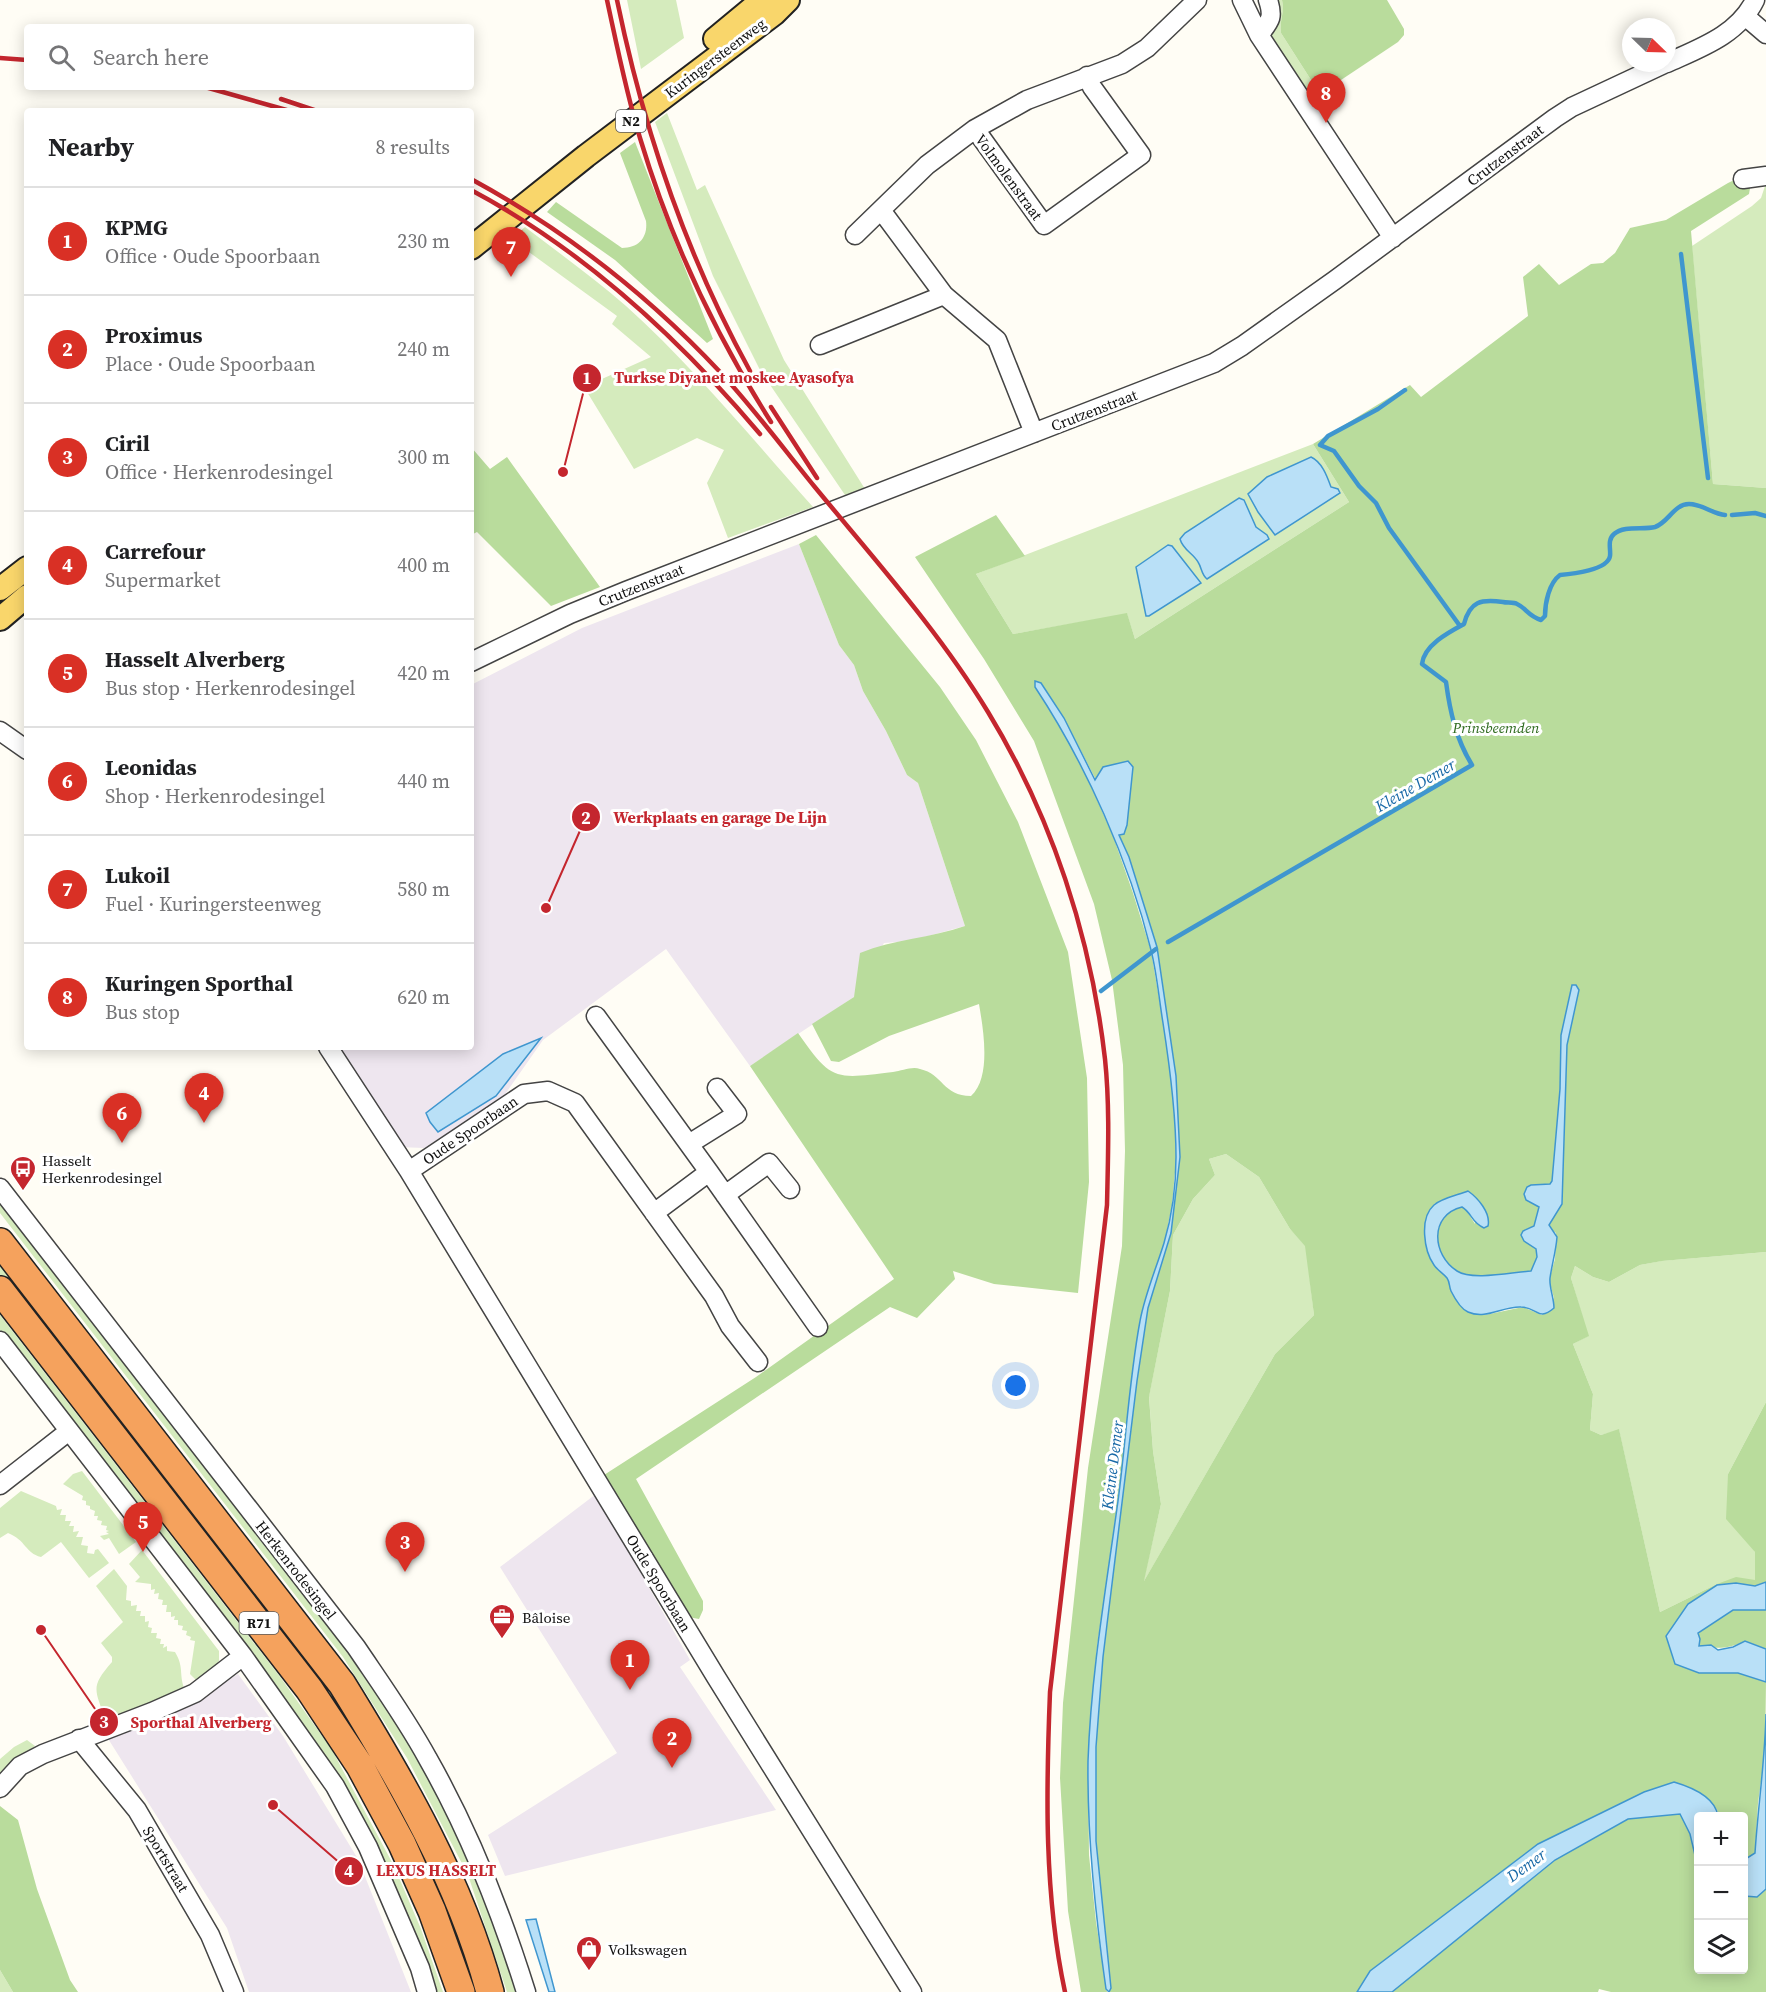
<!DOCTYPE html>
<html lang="en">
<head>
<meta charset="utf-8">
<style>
  body { margin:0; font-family:"Source Serif 4",serif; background:#f6f6f6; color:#202124 }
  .controls { position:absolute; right:18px; bottom:18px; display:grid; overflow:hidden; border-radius:6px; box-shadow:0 3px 15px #0003 }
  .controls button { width:54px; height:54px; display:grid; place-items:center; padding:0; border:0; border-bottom:2px solid #e0e0e0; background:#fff; color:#202124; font:30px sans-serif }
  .compass { position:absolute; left:1622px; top:18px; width:54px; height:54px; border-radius:50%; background:#fff; box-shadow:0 3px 15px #0003; rotate:113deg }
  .you { position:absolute; left:1016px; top:1386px; width:21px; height:21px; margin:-15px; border:4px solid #fff; border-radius:50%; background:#1a73e8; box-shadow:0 0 0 9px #1a73e833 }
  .badge { display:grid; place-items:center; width:39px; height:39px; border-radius:50%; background:#d93025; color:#fff; font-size:20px; font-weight:700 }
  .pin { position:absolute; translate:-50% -50px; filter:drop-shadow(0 2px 3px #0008) }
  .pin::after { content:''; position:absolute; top:32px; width:21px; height:18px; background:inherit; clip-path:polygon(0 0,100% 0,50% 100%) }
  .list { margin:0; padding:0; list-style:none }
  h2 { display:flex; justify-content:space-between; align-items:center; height:78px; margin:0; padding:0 24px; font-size:26px }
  h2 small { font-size:20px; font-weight:400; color:#757577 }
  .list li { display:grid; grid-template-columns:39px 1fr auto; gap:18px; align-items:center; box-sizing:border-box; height:108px; padding:0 24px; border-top:2px solid #e0e0e0 }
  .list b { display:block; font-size:22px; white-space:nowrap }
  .list p { margin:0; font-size:20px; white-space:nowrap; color:#757577 }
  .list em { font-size:20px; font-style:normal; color:#757577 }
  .icon { flex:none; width:33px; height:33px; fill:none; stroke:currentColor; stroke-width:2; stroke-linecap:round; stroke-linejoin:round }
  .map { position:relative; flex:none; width:1766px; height:1992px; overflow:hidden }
  .search { position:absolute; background:#fff; box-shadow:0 3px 15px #0003; left:24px; top:24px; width:450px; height:66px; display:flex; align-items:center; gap:15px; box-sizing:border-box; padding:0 21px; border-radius:6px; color:#757577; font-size:22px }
  .panel { position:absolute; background:#fff; box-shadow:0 3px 15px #0003; left:24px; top:108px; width:450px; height:942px; border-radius:6px }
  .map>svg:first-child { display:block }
  .industrial { fill:#eee6ef }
  .green { fill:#d5ebbd }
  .forest { fill:#b9dc9c; fill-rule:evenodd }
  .water { fill:#b9e0f7; stroke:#3f96cf; stroke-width:1.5 }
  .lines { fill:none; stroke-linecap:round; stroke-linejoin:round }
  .stream { stroke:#3f96cf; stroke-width:4.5 }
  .minor-casing { stroke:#444; stroke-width:21 }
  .major-casing { stroke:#222; stroke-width:26 }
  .highway-casing { stroke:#222; stroke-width:30 }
  .minor { stroke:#fff; stroke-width:18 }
  .major { stroke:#f9d66b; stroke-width:22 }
  .highway { stroke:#f5a25d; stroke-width:27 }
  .rail { stroke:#c4262e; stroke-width:4.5 }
  .labels { text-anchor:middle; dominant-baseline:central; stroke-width:6; stroke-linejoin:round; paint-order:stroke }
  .shield { fill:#fff; stroke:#585858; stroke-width:1.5 }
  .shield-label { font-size:14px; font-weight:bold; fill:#111 }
  .street-label { font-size:15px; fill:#111; stroke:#fff }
  .park-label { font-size:15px; font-style:italic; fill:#2f6b1f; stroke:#fff }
  .poi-label { font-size:15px; fill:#111; stroke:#fff; text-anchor:start }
  .water-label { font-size:16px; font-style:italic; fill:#1768a6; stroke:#fff }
  .leader { fill:none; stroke:#c4262e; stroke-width:2 }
  .callout-dot { fill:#c4262e; stroke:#fff; stroke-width:2 }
  .mark-label { font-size:18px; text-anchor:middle; font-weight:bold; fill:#fff }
  .callout-label { font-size:16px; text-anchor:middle; font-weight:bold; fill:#c4262e; stroke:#fff; stroke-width:6; stroke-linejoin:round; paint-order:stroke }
</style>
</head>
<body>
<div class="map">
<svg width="1766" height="1992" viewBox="0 0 1766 1992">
  <rect width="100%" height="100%" fill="#fffdf5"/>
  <path class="industrial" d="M799,544L839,645L854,665L863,691L886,731L907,775L918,783L965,926L910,941L884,943L854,997L750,1066L666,949L543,1040L501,1100L424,1148L398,1147L335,1047H471V685L582,628Z
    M596,1494L690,1660L680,1667L776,1810L505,1876L488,1835L617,1753L500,1567Z
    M238,1674L283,1736L358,1859L411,1992H249L227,1928L107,1737L184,1707Z"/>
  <path class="green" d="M627,0H676L684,38L641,69Z
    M1271,0H1282C1285,14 1279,20 1281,33L1320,94L1312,99L1308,98L1269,39Z
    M667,113L697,190L705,185L784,360L865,489L845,495L760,370L713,276L655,122Z
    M1766,183V488L1713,484L1692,246L1752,206L1761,198Z
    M525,227C559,253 594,278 626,306C693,366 753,440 813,507L728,538L707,483L724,450L697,438L634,469L584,387L651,357L612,324L617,316L511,239Z
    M1313,444L1349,502L1135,639L1127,614L1013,634L976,574Z
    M1226,1154L1259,1177L1290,1229L1306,1246L1314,1315L1275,1354L1143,1583L1161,1504L1153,1451L1149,1396L1170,1291L1173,1235L1193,1199L1215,1175L1209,1159Z
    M0,1200L338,1639L404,1734L437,1793L467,1858L498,1930L517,1992H507L468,1875L407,1758L343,1657L0,1213Z
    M1766,1252V1402L1728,1474L1755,1552V1580L1717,1584L1660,1612L1619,1430L1601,1435L1590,1430L1593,1394L1573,1344L1588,1336L1571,1278L1575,1266L1593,1277L1609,1282L1640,1265L1661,1261Z
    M0,1255L322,1675L379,1760L436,1871L481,1992H469L445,1919L207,1544L0,1275Z
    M0,1315L281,1678L332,1750L394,1866L421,1929L443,1992H434L411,1921L375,1847L70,1420L0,1330Z
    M82,1471L136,1542L119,1554L109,1538L104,1540L100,1536L109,1534L106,1532L109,1531L106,1530L107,1526L101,1525L102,1521L97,1520L98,1516H94L95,1511L90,1509V1506L86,1505V1501L82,1500L83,1496L63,1484L73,1474Z
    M21,1491L56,1506L57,1510L62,1509L60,1515H66L65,1521H71L69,1526H74L73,1532L79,1531L76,1537H83L81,1545L88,1546L87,1553L94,1554L95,1550L98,1549L109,1563L89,1578L61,1542L41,1557C25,1553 26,1540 8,1533L0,1538V1508Z
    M142,1550L219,1651V1661L212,1670L197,1681L190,1674L195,1641L190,1640L191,1637L186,1635L187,1631L182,1630L183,1626L178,1625V1620H174L175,1616L171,1617V1612H166L167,1605H162L163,1600L158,1599L159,1593L154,1594L155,1589L151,1590V1584L135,1582L140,1577L129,1564Z
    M114,1569L127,1586L126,1600L131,1601V1606L137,1605L136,1611H141L140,1616H145V1622L149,1621L148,1627L152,1628L151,1633H157L156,1638L161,1639L160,1644H164L163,1648L167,1646V1651L175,1652C184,1667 179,1673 184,1688L150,1706L105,1719C95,1689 90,1687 112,1662V1657L101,1643L123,1622L96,1586Z
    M27,1740L35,1746L9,1765L0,1776V1759L14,1747Z
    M0,1970L13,1992H0Z"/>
  <path class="forest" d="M1282,0H1387L1404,29V35L1398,42L1320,94L1281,33C1279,20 1285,14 1282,0Z
    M635,142L713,339L707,343L615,260L547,212L556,202L622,248C639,248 648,237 646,221L620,153Z
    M1753,171L1749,194L1691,231L1713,484L1766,488V1252L1662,1261L1640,1265L1609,1282L1593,1277L1575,1266L1571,1278L1589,1336L1573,1344L1593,1394L1590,1430L1601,1435L1619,1429L1660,1612L1717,1584L1736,1577L1755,1580V1552L1726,1519L1728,1474L1766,1402V1582L1755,1586L1736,1583L1688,1604L1699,1673H1738L1766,1682L1765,1753L1758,1803L1755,1853L1744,1860V1816H1718L1717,1809L1644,1792L1592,1819L1370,1971L1357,1992H1109L1111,1987L1096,1841V1747L1103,1657L1137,1381L1148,1308L1171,1233L1180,1157L1176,1076L1157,947L1129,857L1119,835L1131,790L1099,774L1096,780L1064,718L1041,683L1035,687L1060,724L1086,775L1113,836L1133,893L1151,951L1171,1069L1175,1118L1176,1161L1172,1205L1165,1240L1140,1319L1118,1500L1097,1647L1092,1704L1088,1761L1089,1855L1096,1922L1107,1992H1081L1068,1911L1060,1778L1063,1703L1088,1468L1122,1246L1125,1151L1123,1065L1112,980L1094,904L1034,741L984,659L915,557L996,515L1025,556L976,574L1013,634L1127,613L1135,639L1349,502L1313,444L1410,385L1421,397L1528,316L1523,277L1539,264L1559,285L1591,264L1603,263L1615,253L1630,228L1666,220L1728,183ZM1579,990L1567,1045L1562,1204L1549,1225V1228L1556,1233L1555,1259L1549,1280L1554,1298L1542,1315L1523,1307L1485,1315L1464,1310L1451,1290L1449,1280L1434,1265L1426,1248L1434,1204L1472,1193L1475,1224L1465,1208L1462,1207C1429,1215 1432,1255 1457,1271C1472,1281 1513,1272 1531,1271L1537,1257L1536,1249L1524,1241L1523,1231L1534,1226L1539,1207L1526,1200L1527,1187L1531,1185L1550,1184L1552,1181L1560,1089L1561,1035ZM1226,1154L1259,1177L1290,1229L1305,1246L1314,1315L1275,1354L1144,1581L1161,1504L1153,1451L1149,1397L1170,1291L1173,1235L1193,1199L1215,1175L1209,1159Z
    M471,447L490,469L507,457L600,587L551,606L477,532L471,535Z
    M816,535L940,687L976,740L1018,822L1068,952L1087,1078L1089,1182L1078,1293L994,1284L953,1271L955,1279L917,1318L890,1307L636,1479L703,1601V1610L699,1619L688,1617L604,1475L756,1377L894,1279L750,1066L798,1033C832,1082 835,1079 893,1072C902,1071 912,1066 920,1069C943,1074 943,1096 971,1096C992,1077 983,1028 979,1004L889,1036L839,1062L831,1061L812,1024L854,997L860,953C894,939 931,938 965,926L918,783L907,775L886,731L863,691L854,665L839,645L799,544Z
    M1733,1610H1766V1649L1745,1641C1729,1649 1717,1649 1699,1646L1698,1633Z
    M0,1806L18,1820L37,1889L70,1980L78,1992H13L0,1970Z
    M1680,1814L1690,1834L1698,1868V1970H1744V1896L1757,1897L1766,1889V1992H1611L1599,1989L1598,1992H1392L1555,1860L1628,1819Z"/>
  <path class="water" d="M1311,457C1322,462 1327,476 1331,487L1338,489L1340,493L1275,535L1258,512L1248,494L1267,477Z
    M1239,498L1244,500L1256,527L1267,535L1269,539L1207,579C1201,574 1202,568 1198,562C1193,553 1183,550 1180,539L1185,533Z
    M1168,545L1172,546L1201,583L1149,616H1146L1136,567Z
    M1035,681L1041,683L1064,718L1095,780L1103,767L1128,761L1133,767L1127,825L1124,834L1119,835L1129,857L1157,947L1176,1076L1180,1157L1171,1233L1148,1308L1137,1381L1103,1657L1096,1747V1841L1111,1988L1109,1992L1106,1989C1095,1913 1087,1838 1088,1761C1091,1674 1106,1588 1118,1501C1126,1441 1129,1380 1140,1321C1145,1294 1156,1269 1164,1243C1172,1216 1176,1185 1176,1157C1176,1112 1170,1068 1163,1023C1159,999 1157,974 1151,950C1129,861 1086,764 1035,687Z
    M1572,985H1576L1579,990L1567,1045L1562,1204L1549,1225L1557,1237C1556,1251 1552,1264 1550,1278C1549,1287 1554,1298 1554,1308C1538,1322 1537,1307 1521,1307C1503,1306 1486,1320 1468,1312C1461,1309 1454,1297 1451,1291C1449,1287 1450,1282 1447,1278C1443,1273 1437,1270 1434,1265C1424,1251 1419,1218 1434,1205C1442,1198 1458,1195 1468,1191C1478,1198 1491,1213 1488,1226L1484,1228C1471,1222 1472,1213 1462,1207C1429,1215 1432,1255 1457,1271C1472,1281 1513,1272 1531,1271L1537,1257L1536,1249L1524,1241L1521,1235L1523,1231L1534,1226L1539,1207L1526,1200L1524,1194L1527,1187L1531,1185L1550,1184L1552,1181L1560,1089L1561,1035Z
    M541,1038L496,1096L438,1132L430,1122L426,1113L503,1054Z
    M1766,1582V1610H1733L1698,1633L1700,1639L1699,1646L1711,1645L1718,1650L1733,1647L1745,1641L1766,1649V1682L1738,1673H1699L1675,1664L1666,1636L1688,1604L1717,1585L1736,1583L1755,1586Z
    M1766,1714V1889L1757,1897L1744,1896V1860L1755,1853C1758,1806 1765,1761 1766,1714Z
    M1674,1782C1691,1787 1715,1797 1718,1816H1698V1868L1690,1834L1680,1814L1628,1819L1555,1860L1392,1992H1357L1370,1971L1538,1844L1644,1792Z
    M536,1919L555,1992H549L526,1920Z"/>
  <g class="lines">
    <path class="stream" d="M1681,254L1708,478
      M1405,390L1378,409L1328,436L1320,445L1334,451L1359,486L1376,503L1389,528L1460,626
      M1732,515L1755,513L1766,516
      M1168,942L1472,765C1456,739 1450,712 1446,682L1422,664C1424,645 1449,632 1464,624C1470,601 1481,599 1503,602C1507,603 1514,602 1517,604C1526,608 1528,616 1541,620L1545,616C1545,603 1549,583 1560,575C1572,574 1608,570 1610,556C1611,549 1607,540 1614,534C1624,525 1643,530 1655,527C1668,523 1674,504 1689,504C1702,504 1713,514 1725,515
      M1101,991L1156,949"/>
    <defs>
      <path id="minor" d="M1242,0L1259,35L1393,238
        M1745,16L1766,34
        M1259,35C1270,21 1274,18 1268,0
        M1667,63C1700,48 1738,35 1755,0
        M975,129L1044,225L1141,155L1092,87L1087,76
        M1743,179L1766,176
        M881,210L944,295L997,340L1034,433
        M855,235L927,165L975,129L1027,100L1122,64L1147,48L1197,0
        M820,345L944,295
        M471,662L570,614L626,591L1214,363L1242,346L1335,280L1555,118L1572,107L1666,63
        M0,731L27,750
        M596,1016L709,1172L818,1327
        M328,1047L409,1171L716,1677L912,1992
        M689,1144L737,1114L717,1088
        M409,1171L524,1094L548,1091L575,1103L714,1296L730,1326L758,1362
        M0,1188L356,1647C381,1684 407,1720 428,1759C470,1833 501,1912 526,1992
        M725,1195L769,1163L790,1189
        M654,1213L709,1172
        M0,1341L243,1656L335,1786L368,1847L420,1968L427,1992
        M0,1485L69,1431
        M79,1739L137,1810L210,1935L234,1992
        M0,1788L20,1766L43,1754L152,1712L195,1693L243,1656"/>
      <path id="major" d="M715,39L762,0
        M471,248L586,156L774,14L788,0
        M0,589L27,568
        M0,619L27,596"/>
      <path id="highway" d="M0,1242L342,1684C402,1781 460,1881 490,1992
        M0,1290L309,1689L360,1766L402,1844L432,1911L461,1992"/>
    </defs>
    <use href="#minor" class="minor-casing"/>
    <use href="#major" class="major-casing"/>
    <use href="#highway" class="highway-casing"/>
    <use href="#minor" class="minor"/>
    <use href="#major" class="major"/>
    <use href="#highway" class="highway"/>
    <path class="rail" d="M607,0C617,46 626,92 640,138C670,238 715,334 771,422
      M617,0C644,131 685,253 750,371
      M0,58L27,60
      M205,87L290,111
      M281,99L317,111
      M471,179C565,230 648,295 721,373C754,409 783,448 814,486C874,559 939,631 988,712C1052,817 1091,937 1105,1059C1110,1107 1108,1156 1107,1205L1050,1692C1046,1792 1044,1894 1065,1992
      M471,190C584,250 678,337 760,434
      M771,407L817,478"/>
  </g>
  <defs>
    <symbol id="bus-pin" viewBox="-11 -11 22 30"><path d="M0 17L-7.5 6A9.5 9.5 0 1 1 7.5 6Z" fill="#c4262e" stroke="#fff"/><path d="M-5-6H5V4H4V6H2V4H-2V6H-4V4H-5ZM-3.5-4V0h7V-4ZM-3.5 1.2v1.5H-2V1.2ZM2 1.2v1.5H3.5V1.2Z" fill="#fff"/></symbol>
    <symbol id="office-pin" viewBox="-11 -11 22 30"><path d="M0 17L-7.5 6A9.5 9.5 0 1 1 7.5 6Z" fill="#c4262e" stroke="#fff"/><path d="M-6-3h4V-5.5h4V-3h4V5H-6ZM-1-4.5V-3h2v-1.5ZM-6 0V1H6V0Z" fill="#fff"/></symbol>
    <symbol id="shop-pin" viewBox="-11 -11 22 30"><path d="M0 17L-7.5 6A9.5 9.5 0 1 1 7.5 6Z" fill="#c4262e" stroke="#fff"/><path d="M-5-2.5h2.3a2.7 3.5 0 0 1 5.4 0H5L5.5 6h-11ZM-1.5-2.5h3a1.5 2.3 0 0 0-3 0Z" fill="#fff"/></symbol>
  </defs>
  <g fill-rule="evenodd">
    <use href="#bus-pin" x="8" y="1154" width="30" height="40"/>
    <use href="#office-pin" x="487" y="1602" width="30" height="40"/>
    <use href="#shop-pin" x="574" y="1934" width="30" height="40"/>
  </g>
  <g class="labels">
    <g class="shield">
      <rect x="616" y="110" width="30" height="22" rx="4.5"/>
      <rect x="239.5" y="1612" width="39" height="22" rx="4.5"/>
    </g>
    <g class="shield-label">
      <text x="631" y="121">N2</text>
      <text x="259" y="1623">R71</text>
    </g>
    <g class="street-label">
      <text transform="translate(715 58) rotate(-37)">Kuringersteenweg</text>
      <text transform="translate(1505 155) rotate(-37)">Crutzenstraat</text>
      <text transform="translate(1009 177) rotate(54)">Volmolenstraat</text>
      <text transform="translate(1094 410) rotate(-21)">Crutzenstraat</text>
      <text transform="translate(641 585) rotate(-22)">Crutzenstraat</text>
      <text transform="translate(470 1130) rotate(-34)">Oude Spoorbaan</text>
      <text transform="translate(296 1570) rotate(52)">Herkenrodesingel</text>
      <text transform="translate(659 1583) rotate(59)">Oude Spoorbaan</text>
      <text transform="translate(166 1859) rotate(59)">Sportstraat</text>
    </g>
    <g class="park-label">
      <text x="1496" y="727">Prinsbeemden</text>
    </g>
    <g class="poi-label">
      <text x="42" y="1160">Hasselt<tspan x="42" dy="17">Herkenrodesingel</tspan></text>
      <text x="522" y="1617">Bâloise</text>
      <text x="608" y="1949">Volkswagen</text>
    </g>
    <g class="water-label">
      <text transform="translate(1415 785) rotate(-30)">Kleine Demer</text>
      <text transform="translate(1112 1465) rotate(-83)">Kleine Demer</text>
      <text transform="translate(1526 1865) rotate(-36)">Demer</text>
    </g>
  </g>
  <path class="leader" d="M563 472L587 378M546 908L586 817M41 1630L104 1722M273 1805L349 1871"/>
  <g class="callout-dot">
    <circle cx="563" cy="472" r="6"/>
    <circle cx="546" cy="908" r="6"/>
    <circle cx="41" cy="1630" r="6"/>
    <circle cx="273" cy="1805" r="6"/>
    <circle cx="587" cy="378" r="15"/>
    <circle cx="586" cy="817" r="15"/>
    <circle cx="104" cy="1722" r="15"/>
    <circle cx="349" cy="1871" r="15"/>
  </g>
  <g class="mark-label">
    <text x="587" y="384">1</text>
    <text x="586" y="824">2</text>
    <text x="104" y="1728">3</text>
    <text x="349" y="1877">4</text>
  </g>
  <g class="callout-label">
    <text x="734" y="383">Turkse Diyanet moskee Ayasofya</text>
    <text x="720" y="823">Werkplaats en garage De Lijn</text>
    <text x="201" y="1728">Sporthal Alverberg</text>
    <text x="436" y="1876">LEXUS HASSELT</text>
  </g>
</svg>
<div class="controls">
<button>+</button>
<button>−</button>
<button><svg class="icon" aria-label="layers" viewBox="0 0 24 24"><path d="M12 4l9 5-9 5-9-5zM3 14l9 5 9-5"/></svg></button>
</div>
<svg class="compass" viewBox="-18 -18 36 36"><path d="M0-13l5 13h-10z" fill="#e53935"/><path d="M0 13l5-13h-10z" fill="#757577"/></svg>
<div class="you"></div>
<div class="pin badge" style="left:630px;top:1690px">1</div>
<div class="pin badge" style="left:672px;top:1768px">2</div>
<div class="pin badge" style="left:405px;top:1572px">3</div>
<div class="pin badge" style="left:204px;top:1123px">4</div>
<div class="pin badge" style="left:143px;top:1552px">5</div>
<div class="pin badge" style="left:122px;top:1143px">6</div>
<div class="pin badge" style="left:511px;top:277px">7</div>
<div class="pin badge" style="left:1326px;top:123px">8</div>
<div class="search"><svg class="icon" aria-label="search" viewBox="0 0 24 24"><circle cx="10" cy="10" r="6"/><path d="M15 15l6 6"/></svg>Search here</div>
<section class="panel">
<h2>Nearby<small>8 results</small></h2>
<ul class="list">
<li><span class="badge">1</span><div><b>KPMG</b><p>Office · Oude Spoorbaan</p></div><em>230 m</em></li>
<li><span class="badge">2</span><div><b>Proximus</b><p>Place · Oude Spoorbaan</p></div><em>240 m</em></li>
<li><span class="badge">3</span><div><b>Ciril</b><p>Office · Herkenrodesingel</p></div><em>300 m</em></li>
<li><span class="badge">4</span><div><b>Carrefour</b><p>Supermarket</p></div><em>400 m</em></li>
<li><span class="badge">5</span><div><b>Hasselt Alverberg</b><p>Bus stop · Herkenrodesingel</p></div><em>420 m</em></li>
<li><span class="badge">6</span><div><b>Leonidas</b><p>Shop · Herkenrodesingel</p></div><em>440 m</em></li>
<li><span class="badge">7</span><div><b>Lukoil</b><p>Fuel · Kuringersteenweg</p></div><em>580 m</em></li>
<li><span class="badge">8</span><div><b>Kuringen Sporthal</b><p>Bus stop</p></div><em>620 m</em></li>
</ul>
</section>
</div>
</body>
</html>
